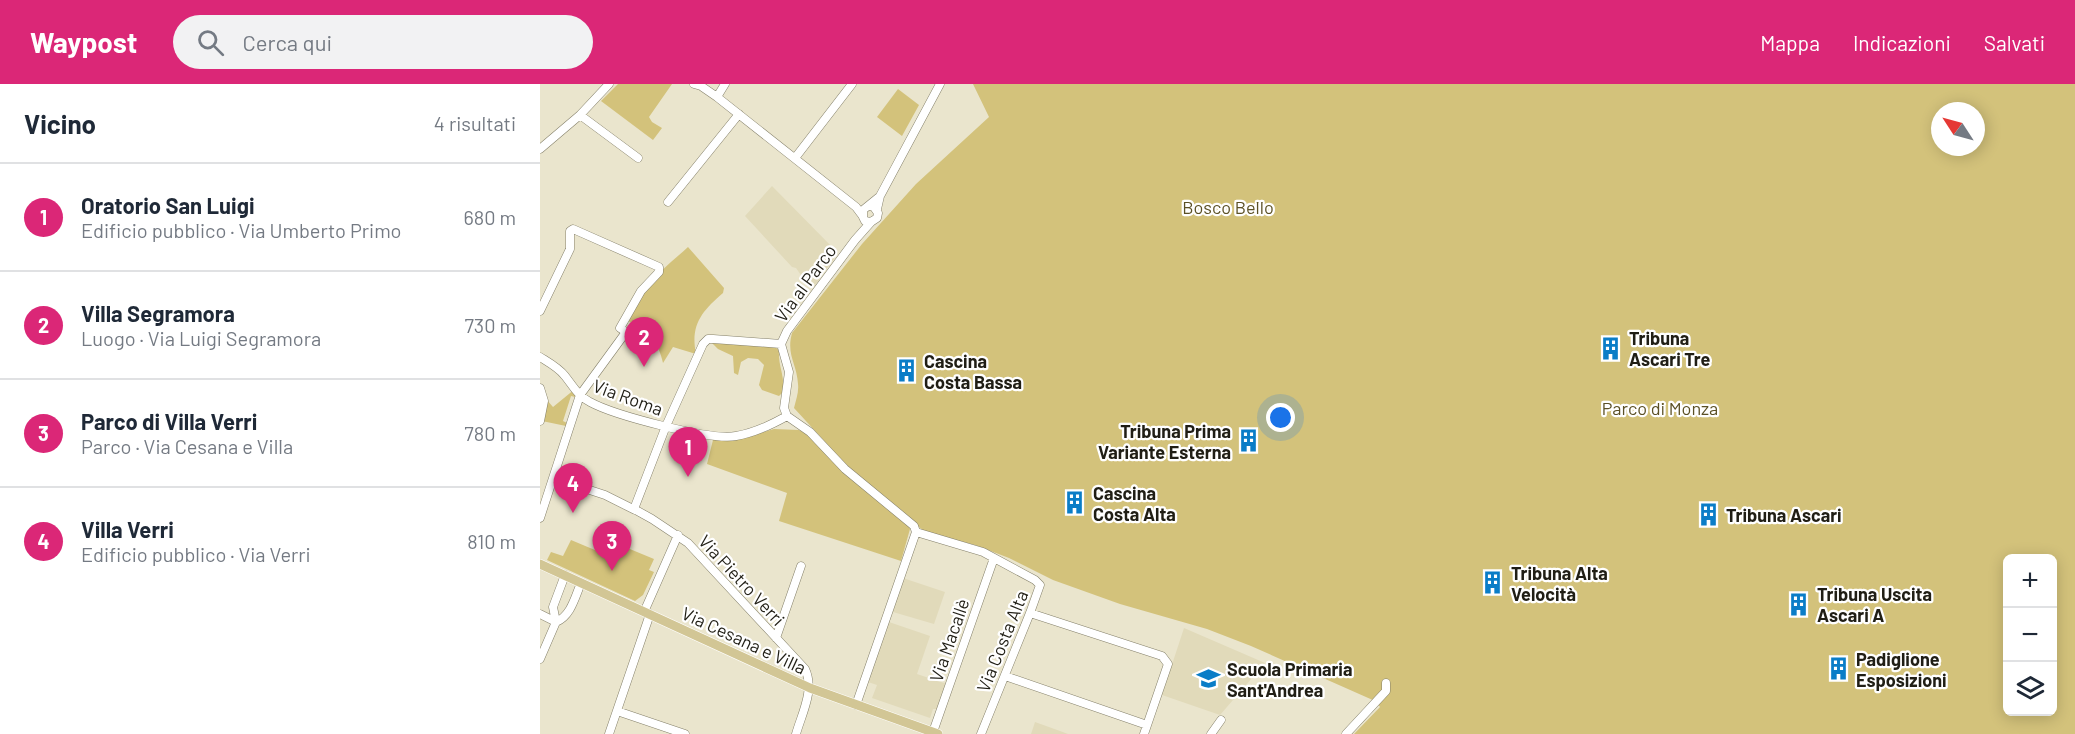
<!DOCTYPE html>
<html lang="it">
<head>
<meta charset="utf-8">
<style>
  body { margin:0; font-family:Barlow,sans-serif; background:#f2f2f3; color:#1f2937 }
  .controls { position:absolute; right:18px; bottom:18px; display:grid; overflow:hidden; border-radius:9px; box-shadow:0 3px 15px #0003 }
  .controls button { width:54px; height:54px; display:grid; place-items:center; padding:0; border:0; border-bottom:2px solid #e0e1e3; background:#fff; color:#1f2937; font:30px sans-serif }
  .compass { position:absolute; left:1391px; top:18px; width:54px; height:54px; border-radius:50%; background:#fff; box-shadow:0 3px 15px #0003; rotate:306deg }
  .you { position:absolute; left:741px; top:334px; width:21px; height:21px; margin:-15px; border:4px solid #fff; border-radius:50%; background:#1a73e8; box-shadow:0 0 0 9px #1a73e833 }
  .badge { display:grid; place-items:center; width:39px; height:39px; border-radius:50%; background:#db2777; color:#fff; font-size:20px; font-weight:700 }
  .pin { position:absolute; translate:-50% -50px; filter:drop-shadow(0 2px 3px #0008) }
  .pin::after { content:''; position:absolute; top:32px; width:21px; height:18px; background:inherit; clip-path:polygon(0 0,100% 0,50% 100%) }
  .list { margin:0; padding:0; list-style:none }
  h2 { display:flex; justify-content:space-between; align-items:center; height:78px; margin:0; padding:0 24px; font-size:26px }
  h2 small { font-size:20px; font-weight:400; color:#747a83 }
  .list li { display:grid; grid-template-columns:39px 1fr auto; gap:18px; align-items:center; box-sizing:border-box; height:108px; padding:0 24px; border-top:2px solid #e0e1e3 }
  .list b { display:block; font-size:22px; white-space:nowrap }
  .list p { margin:0; font-size:20px; white-space:nowrap; color:#747a83 }
  .list em { font-size:20px; font-style:normal; color:#747a83 }
  .icon { flex:none; width:33px; height:33px; fill:none; stroke:currentColor; stroke-width:2; stroke-linecap:round; stroke-linejoin:round }
  .map { position:relative; flex:none; width:1535px; height:650px; overflow:hidden }
  header { display:flex; align-items:center; gap:36px; box-sizing:border-box; height:84px; padding:0 30px; background:#db2777; color:#fff }
  header strong { font-size:28px }
  nav { display:flex; gap:33px; margin-inline-start:auto; font-size:21px }
  .search { width:420px; height:54px; background:#f2f2f3; display:flex; align-items:center; gap:15px; box-sizing:border-box; padding:0 21px; border-radius:33px; color:#747a83; font-size:22px }
  main { display:flex }
  aside { flex:1; background:#fff }
  .map>svg:first-child { display:block }
  .built { fill:#e1daba }
  .green { fill:#d3c27b; fill-rule:evenodd }
  .lines { fill:none; stroke-linecap:round; stroke-linejoin:round }
  .minor-casing { stroke:#85806a; stroke-width:9 }
  .major-casing { stroke:#fff; stroke-width:10 }
  .minor { stroke:#fff; stroke-width:8 }
  .major { stroke:#d2c695; stroke-width:9 }
  .labels { text-anchor:middle; dominant-baseline:central; stroke-width:4.5; stroke-linejoin:round; paint-order:stroke }
  .park-label { font-size:18px; fill:#5b5025; stroke:#fff }
  .street-label { font-size:18px; fill:#201e15; stroke:#fff }
  .poi-label { font-size:18px; font-weight:bold; fill:#201e15; stroke:#fff; text-anchor:start }
</style>
</head>
<body>
<header>
<strong>Waypost</strong>
<div class="search"><svg class="icon" aria-label="search" viewBox="0 0 24 24"><circle cx="10" cy="10" r="6"/><path d="M15 15l6 6"/></svg>Cerca qui</div>
<nav><a>Mappa</a><a>Indicazioni</a><a>Salvati</a></nav>
</header>
<main>
<aside>
<h2>Vicino<small>4 risultati</small></h2>
<ul class="list">
<li><span class="badge">1</span><div><b>Oratorio San Luigi</b><p>Edificio pubblico · Via Umberto Primo</p></div><em>680 m</em></li>
<li><span class="badge">2</span><div><b>Villa Segramora</b><p>Luogo · Via Luigi Segramora</p></div><em>730 m</em></li>
<li><span class="badge">3</span><div><b>Parco di Villa Verri</b><p>Parco · Via Cesana e Villa</p></div><em>780 m</em></li>
<li><span class="badge">4</span><div><b>Villa Verri</b><p>Edificio pubblico · Via Verri</p></div><em>810 m</em></li>
</ul>
</aside>
<div class="map">
<svg width="1535" height="650" viewBox="0 0 1535 650">
  <rect width="100%" height="100%" fill="#eae5cd"/>
  <path class="built" d="M232,102L298,169L274,203L265,197L256,184L252,183L205,132Z
    M363,494L405,508L394,540L353,528Z
    M349,538L390,552L377,590L407,600L397,625H393L390,634L332,614L337,601L328,598Z
    M644,544L725,579L680,631L622,611Z
    M495,638L520,647L528,650H491Z"/>
  <path class="green" d="M78,0H132L109,33L112,38L122,44L113,56L61,17Z
    M433,0H1535V650H814L840,623L835,617L711,562L667,545L580,520L513,496L469,474L435,461L385,448L310,385L254,324C256,316 259,308 258,300C257,280 246,271 252,249L322,160L376,100L449,33ZM1400,27H1436V63H1400ZM1468,474H1512V628H1468Z
    M358,5L379,21L362,52L337,33Z
    M148,163L184,204L183,209C162,227 150,241 156,270L133,263L123,279C119,258 106,244 85,236C93,209 127,182 148,163Z
    M172,259L233,262L239,266C238,283 245,291 243,308L239,312L222,306L219,301L224,281L218,275L208,274L201,278L198,291L194,289L193,272L178,265Z
    M35,305L37,308L35,313L31,312L23,337L27,339L26,342L2,337L6,315L13,323Z
    M234,345L259,346L267,350L369,442L370,445L361,477L239,437L247,409L167,380L173,356H195Z
    M31,456L62,469L68,456L114,475L109,486L114,488L103,511L95,517L7,476L11,468L23,472Z"/>
  <g class="lines">
    <defs>
      <path id="minor" d="M154,0L161,2L177,13L316,123L322,131
        M177,13L185,0
        M40,31L98,74
        M0,65L40,31L69,0
        M255,74L312,0
        M128,118L199,30
        M329,122H333L338,129L337,134L331,138L325,137L323,133V126L339,113
        M337,125L340,112L400,0
        M331,138L315,156L247,247L241,260L249,288L244,324L247,332L270,348L305,385L374,442L376,448
        M0,227L30,165V147L33,145L119,183V188L101,207L80,244L86,248L40,311L0,434
        M241,260L173,255H168L163,260L126,342L94,425L112,435L148,459L265,585C275,606 262,629 256,650
        M0,273C8,278 19,284 25,292C33,302 38,312 50,318C74,331 170,357 196,352C214,349 231,341 247,332
        M0,304L4,317L0,337
        M13,394L65,411L95,426
        M376,448L443,468L495,496L500,501L490,529L441,650
        M104,528L138,451
        M490,529L622,572L628,580L604,650
        M0,530L16,538
        M16,538L13,523L25,491
        M16,538C31,532 35,513 41,499
        M236,554L261,482
        M0,575L16,538
        M465,592L607,641
        M316,621L376,448
        M77,627L145,650
        M393,648L454,474
        M69,650L110,530
        M671,650L681,636
        M806,650L846,607V599"/>
      <path id="major" d="M0,480L270,604L398,650"/>
    </defs>
    <use href="#minor" class="minor-casing"/>
    <use href="#major" class="major-casing"/>
    <use href="#minor" class="minor"/>
    <use href="#major" class="major"/>
  </g>
  <defs>
    <symbol id="building-bare" viewBox="-9 -9 18 18"><path d="M-4-6H4V6H1V3H-1V6H-4ZM-2.5-4.3h1.7v1.8h-1.7ZM.8-4.3h1.7v1.8H.8ZM-2.5-1h1.7V.8h-1.7ZM.8-1h1.7V.8H.8Z" fill="#0a7dc7" stroke="#fff" stroke-width="2.5" paint-order="stroke"/></symbol>
    <symbol id="school-bare" viewBox="-9 -9 18 18"><path d="M0-5L7-2L0 1L-7-2ZM-4 1L0 2.5L4 1V4Q0 6-4 4Z" fill="#0a7dc7" stroke="#fff" stroke-width="2.5" paint-order="stroke"/></symbol>
  </defs>
  <g fill-rule="evenodd">
    <use href="#building-bare" x="1054" y="248" width="33" height="33"/>
    <use href="#building-bare" x="350" y="270" width="33" height="33"/>
    <use href="#building-bare" x="692" y="340" width="33" height="33"/>
    <use href="#building-bare" x="518" y="402" width="33" height="33"/>
    <use href="#building-bare" x="1152" y="414" width="33" height="33"/>
    <use href="#building-bare" x="936" y="482" width="33" height="33"/>
    <use href="#building-bare" x="1242" y="504" width="33" height="33"/>
    <use href="#building-bare" x="1282" y="568" width="33" height="33"/>
    <use href="#school-bare" x="652" y="578" width="33" height="33"/>
  </g>
  <g class="labels">
    <g class="park-label">
      <text x="688" y="123">Bosco Bello</text>
      <text x="1120" y="324">Parco di Monza</text>
    </g>
    <g class="street-label">
      <text transform="translate(265 199) rotate(-54)">Via al Parco</text>
      <text transform="translate(88 313) rotate(20)">Via Roma</text>
      <text transform="translate(202 496) rotate(47)">Via Pietro Verri</text>
      <text transform="translate(204 556) rotate(25)">Via Cesana e Villa</text>
      <text transform="translate(409 556) rotate(-71)">Via Macallè</text>
      <text transform="translate(462 557) rotate(-68)">Via Costa Alta</text>
    </g>
    <g class="poi-label">
      <text x="1089" y="254">Tribuna<tspan x="1089" dy="21">Ascari Tre</tspan></text>
      <text x="384" y="277">Cascina<tspan x="384" dy="21">Costa Bassa</tspan></text>
      <text x="691" y="347" text-anchor="end">Tribuna Prima<tspan x="691" dy="21">Variante Esterna</tspan></text>
      <text x="553" y="409">Cascina<tspan x="553" dy="21">Costa Alta</tspan></text>
      <text x="1186" y="431">Tribuna Ascari</text>
      <text x="971" y="489">Tribuna Alta<tspan x="971" dy="21">Velocità</tspan></text>
      <text x="1277" y="510">Tribuna Uscita<tspan x="1277" dy="21">Ascari A</tspan></text>
      <text x="1316" y="575">Padiglione<tspan x="1316" dy="21">Esposizioni</tspan></text>
      <text x="687" y="585">Scuola Primaria<tspan x="687" dy="21">Sant'Andrea</tspan></text>
    </g>
  </g>
</svg>
<div class="controls">
<button>+</button>
<button>−</button>
<button><svg class="icon" aria-label="layers" viewBox="0 0 24 24"><path d="M12 4l9 5-9 5-9-5zM3 14l9 5 9-5"/></svg></button>
</div>
<svg class="compass" viewBox="-18 -18 36 36"><path d="M0-13l5 13h-10z" fill="#e53935"/><path d="M0 13l5-13h-10z" fill="#747a83"/></svg>
<div class="you"></div>
<div class="pin badge" style="left:148px;top:393px">1</div>
<div class="pin badge" style="left:104px;top:283px">2</div>
<div class="pin badge" style="left:72px;top:487px">3</div>
<div class="pin badge" style="left:33px;top:429px">4</div>
</div>
</main>
</body>
</html>
